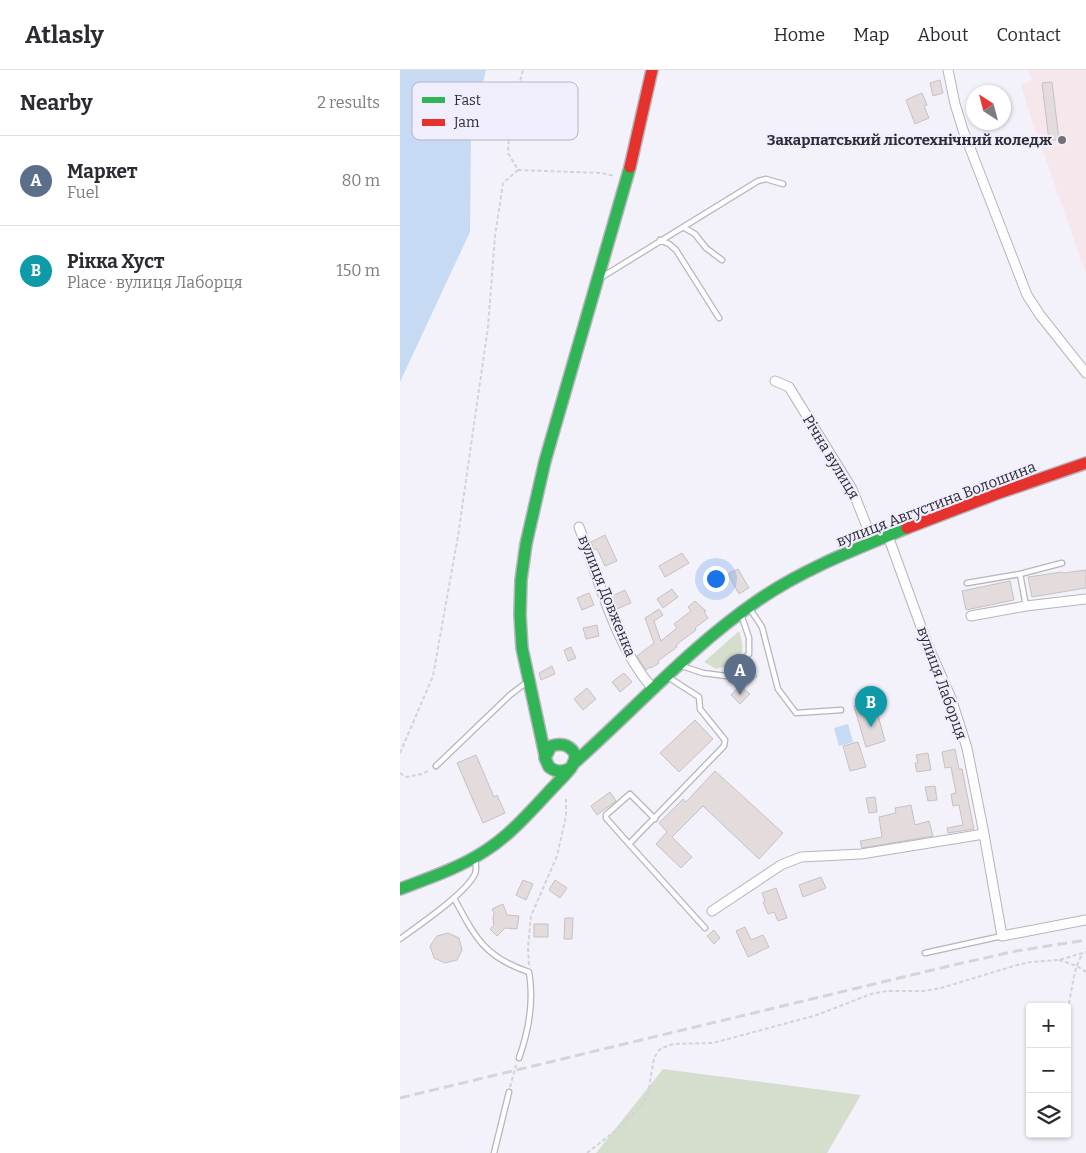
<!DOCTYPE html>
<html lang="en">
<head>
<meta charset="utf-8">
<style>
  body { margin:0; font-family:Bitter,serif; background:#f7f7f7; color:#2b2b33 }
  .controls { position:absolute; right:15px; bottom:15px; display:grid; overflow:hidden; border-radius:5px; box-shadow:0 1px 4px #0004 }
  .controls button { width:45px; height:45px; display:grid; place-items:center; padding:0; border:0; border-bottom:1px solid #e1e1e2; background:#fff; color:#2b2b33; font:25px sans-serif }
  .compass { position:absolute; left:566px; top:15px; width:45px; height:45px; border-radius:50%; background:#fff; box-shadow:0 1px 4px #0004; rotate:324deg }
  .you { position:absolute; left:315px; top:508px; width:18px; height:18px; margin:-12px; border:4px solid #fff; border-radius:50%; background:#1a73e8; box-shadow:0 0 0 8px #1a73e833 }
  .badge { display:grid; place-items:center; width:32px; height:32px; border-radius:50%; background:#727179; color:#fff; font-size:16px; font-weight:700 }
  .pin { position:absolute; translate:-50% -41px; filter:drop-shadow(0 1px 2px #0008) }
  .pin::after { content:''; position:absolute; top:26px; width:18px; height:15px; background:inherit; clip-path:polygon(0 0,100% 0,50% 100%) }
  .list { margin:0; padding:0; list-style:none }
  h2 { display:flex; justify-content:space-between; align-items:center; height:65px; margin:0; padding:0 20px; font-size:21px }
  h2 small { font-size:16px; font-weight:400; color:#7c7c81 }
  .list li { display:grid; grid-template-columns:32px 1fr auto; gap:15px; align-items:center; box-sizing:border-box; height:90px; padding:0 20px; border-top:1px solid #e1e1e2 }
  .list b { display:block; font-size:19px; white-space:nowrap }
  .list p { margin:0; font-size:16px; white-space:nowrap; color:#7c7c81 }
  .list em { font-size:16px; font-style:normal; color:#7c7c81 }
  .icon { flex:none; width:28px; height:28px; fill:none; stroke:currentColor; stroke-width:2; stroke-linecap:round; stroke-linejoin:round }
  .map { position:relative; flex:none; width:686px; height:1083px; overflow:hidden }
  header { display:flex; align-items:center; gap:30px; box-sizing:border-box; height:70px; padding:0 25px; background:#fff; border-bottom:1px solid #e1e1e2 }
  header strong { font-size:24px }
  nav { display:flex; gap:28px; margin-inline-start:auto; font-size:18px }
  main { display:flex }
  aside { flex:1; background:#fff }
  .map>svg:first-child { display:block }
  .education { fill:#f6e7ed }
  .green { fill:#d5ddcc }
  .water { fill:#c6dbf3 }
  .building { fill:#e3dbdc; stroke:#c6c1c2 }
  .lines { fill:none; stroke-linecap:round; stroke-linejoin:round }
  .lane-casing { stroke:#b6b4bc; stroke-width:7 }
  .street-casing { stroke:#b6b4bc; stroke-width:11 }
  .fast-casing { stroke:#b6b4bc; stroke-width:14 }
  .jam-casing { stroke:#b6b4bc; stroke-width:14 }
  .path { stroke:#d3d3d6; stroke-width:2; stroke-dasharray:4 2.5; stroke-linecap:butt }
  .lane { stroke:#fdfdfe; stroke-width:4.5 }
  .street { stroke:#fdfdfe; stroke-width:9 }
  .fast { stroke:#30b455; stroke-width:11 }
  .jam { stroke:#e5322d; stroke-width:11 }
  .rail { stroke:#d5d5d7; stroke-width:3; stroke-dasharray:10 5; stroke-linecap:butt }
  .poi-dot { fill:#727179; stroke:#f0eefd; stroke-width:2 }
  .labels { text-anchor:middle; dominant-baseline:central; stroke-width:4.5; stroke-linejoin:round; paint-order:stroke }
  .poi-label { font-size:15px; font-weight:bold; fill:#2d2b34; stroke:#f0eefd; text-anchor:end }
  .street-label { font-size:15px; fill:#2d2b34; stroke:#f0eefd }
  .key { fill:#f0eefd; stroke:#b6b4c1; stroke-width:1 }
  .key-label { font-size:14px; fill:#2d2b34 }
</style>
</head>
<body>
<header>
<strong>Atlasly</strong>
<nav><a>Home</a><a>Map</a><a>About</a><a>Contact</a></nav>
</header>
<main>
<aside>
<h2>Nearby<small>2 results</small></h2>
<ul class="list">
<li><span class="badge" style="background:#5c6f8a">A</span><div><b>Маркет</b><p>Fuel</p></div><em>80 m</em></li>
<li><span class="badge" style="background:#0f9aa8">B</span><div><b>Рікка Хуст</b><p>Place · вулиця Лаборця</p></div><em>150 m</em></li>
</ul>
</aside>
<div class="map">
<svg width="686" height="1083" viewBox="0 0 686 1083">
  <rect width="100%" height="100%" fill="#f3f2fa"/>
  <path class="education" d="M628,0H686V204L626,33L621,14L632,10Z"/>
  <path class="green" d="M339,561C348,584 339,594 316,599L304,592Z
    M263,999L461,1025L427,1083H196Z"/>
  <path class="water" d="M0,0H86L71,60L70,162L0,312Z
    M448,654L453,672L439,676L434,658Z"/>
  <path class="building" d="M540,10L543,23L533,26L530,13Z
    M652,12L659,69L649,71L642,13Z
    M522,23L527,35L524,36L529,48L515,54L506,30Z
    M205,465L217,491L205,496L197,479L194,480L191,472Z
    M282,483L289,493L265,507L259,496Z
    M338,499L349,518L339,524L328,504Z
    M686,500V518L632,527L628,507L662,502L663,503Z
    M610,511L614,530L566,540L562,521Z
    M272,519L278,527L263,538L257,529Z
    M225,520L231,533L217,539L212,526Z
    M189,523L194,535L182,540L177,528Z
    M295,531L306,541L304,542L308,548L295,558L296,560L276,575L277,577L258,591L259,593L251,598L250,597L246,600L237,586L254,573L245,548L259,539L263,545L254,551L261,571L277,558L274,554L291,541L288,537Z
    M197,555L199,566L186,569L183,558Z
    M171,577L176,588L168,591L164,580Z
    M344,594L357,606L344,619L350,624L340,634L331,625L341,615L332,606Z
    M152,596L155,604L141,610L139,603Z
    M224,603L232,612L220,622L212,612Z
    M187,618L196,629L183,640L174,629Z
    M474,630L485,671L466,677L454,636Z
    M295,650L313,669L279,702L260,683Z
    M458,672L466,697L450,701L443,676Z
    M555,679L559,699H562L574,759L548,763L547,758L563,755L559,735L553,736L551,724L556,723L551,697L545,698L542,682Z
    M528,683L531,700L517,702L515,693H518L516,685Z
    M76,685L94,727L97,725L105,743L83,753L57,693Z
    M315,701L383,763L359,789L303,736L272,767L292,787L281,798L256,774L267,762L259,753L283,729L286,732Z
    M535,716L537,730L528,731L525,717Z
    M210,722L216,731L197,745L191,736Z
    M475,727L477,742L469,743L466,728Z
    M511,735L515,755L529,751L533,766L462,778L460,771L482,767L479,747L496,743L495,738Z
    M421,807L426,818L403,827L399,815Z
    M123,810L133,814L126,830L116,825Z
    M155,810L167,818L160,828L149,820Z
    M376,818L387,848L378,851L374,842L368,844L363,832L365,831L362,823Z
    M103,834L107,845L119,846L117,859L105,858L97,866L90,859L94,855L93,849L94,843L92,839Z
    M165,848H173L172,869H164Z
    M134,854H148V867H134Z
    M345,857L351,870L363,865L369,877L348,887L336,861Z
    M314,860L320,868L314,874L307,866Z
    M48,863L59,868L62,880L57,890L45,893L34,888L30,876L37,866Z"/>
  <g class="lines">
    <defs>
      <path id="lane" d="M283,157L295,164L306,178L322,190
        M260,170L269,174L276,180L319,248
        M202,207L358,111L366,109L383,114
        M620,504L626,536
        M567,513L620,504L662,493
        M350,539L362,557L378,619L396,643L441,640
        M282,596L303,603L326,606L349,584V568L341,544
        M268,607L299,627L300,639L325,670L324,676L229,774L305,858
        M36,696L110,625L127,612
        M229,774L206,748V745L230,724L255,749
        M54,828C75,867 84,887 129,902C134,931 129,960 119,988
        M0,869C19,855 65,824 75,804C77,799 76,794 75,789
        M525,883L602,866
        M94,1083L109,1022"/>
      <path id="street" d="M548,0L555,34L563,60L627,225L640,245L686,303
        M375,311L389,317L452,419L473,472
        M179,457C200,512 214,574 253,619
        M488,466L528,576L551,628L567,678L584,764L602,866L686,850
        M571,546L626,536L686,529
        M312,841L381,795L401,787L461,784L584,764"/>
      <path id="fast" d="M145,685L122,578L120,545L121,510L126,474L145,391L230,97
        M173,694C234,640 290,577 357,531C403,499 456,479 507,458
        M0,819C29,808 59,798 85,781C115,762 138,732 163,707C170,700 176,693 175,684C169,674 161,673 151,676L145,688L149,697C157,703 163,702 171,698"/>
      <path id="jam" d="M230,97L252,0
        M507,458L596,424L686,393"/>
    </defs>
    <use href="#lane" class="lane-casing"/>
    <use href="#street" class="street-casing"/>
    <use href="#fast" class="fast-casing"/>
    <use href="#jam" class="jam-casing"/>
    <path class="path" d="M118,100L201,103L215,106
      M0,683L33,606L58,466L88,257L95,166L103,113L118,100L108,83L110,49L123,0
      M0,703L6,707L22,704L30,700
      M659,890L677,896L686,902
      M129,895L128,877L131,846L157,786L166,746V729
      M667,940C673,921 672,900 683,883
      M110,1017L116,995
      M187,1083L220,1057L241,1036L248,1024L254,988L259,980L267,976L274,974L313,973L417,945L471,924L487,921H524L541,918L617,895L630,892L659,890L686,882"/>
    <use href="#lane" class="lane"/>
    <use href="#street" class="street"/>
    <use href="#fast" class="fast"/>
    <use href="#jam" class="jam"/>
    <path class="rail" d="M0,1028L549,896L616,881L686,870"/>
  </g>
  <circle class="poi-dot" cx="662" cy="70" r="5"/>
  <g class="labels">
    <g class="poi-label">
      <text x="652" y="70">Закарпатський лісотехнічний коледж</text>
    </g>
    <g class="street-label">
      <text transform="translate(431 387) rotate(59)">Річна вулиця</text>
      <text transform="translate(536 434) rotate(-21)">вулиця Августина Волошина</text>
      <text transform="translate(207 526) rotate(68)">вулиця Довженка</text>
      <text transform="translate(542 613) rotate(70)">вулиця Лаборця</text>
    </g>
  </g>
  <rect x="12" y="12" width="166" height="58" rx="8" class="key"/>
  <rect x="22" y="27" width="23" height="6" fill="#30b455"/>
  <rect x="22" y="49" width="23" height="7" fill="#e5322d"/>
  <g class="key-label">
    <text x="54" y="35">Fast</text>
    <text x="54" y="57">Jam</text>
  </g>
</svg>
<div class="controls">
<button>+</button>
<button>−</button>
<button><svg class="icon" aria-label="layers" viewBox="0 0 24 24"><path d="M12 4l9 5-9 5-9-5zM3 14l9 5 9-5"/></svg></button>
</div>
<svg class="compass" viewBox="-18 -18 36 36"><path d="M0-13l5 13h-10z" fill="#e53935"/><path d="M0 13l5-13h-10z" fill="#7c7c81"/></svg>
<div class="you"></div>
<div class="pin badge" style="left:340px;top:625px;background:#5c6f8a">A</div>
<div class="pin badge" style="left:471px;top:657px;background:#0f9aa8">B</div>
</div>
</main>
</body>
</html>
